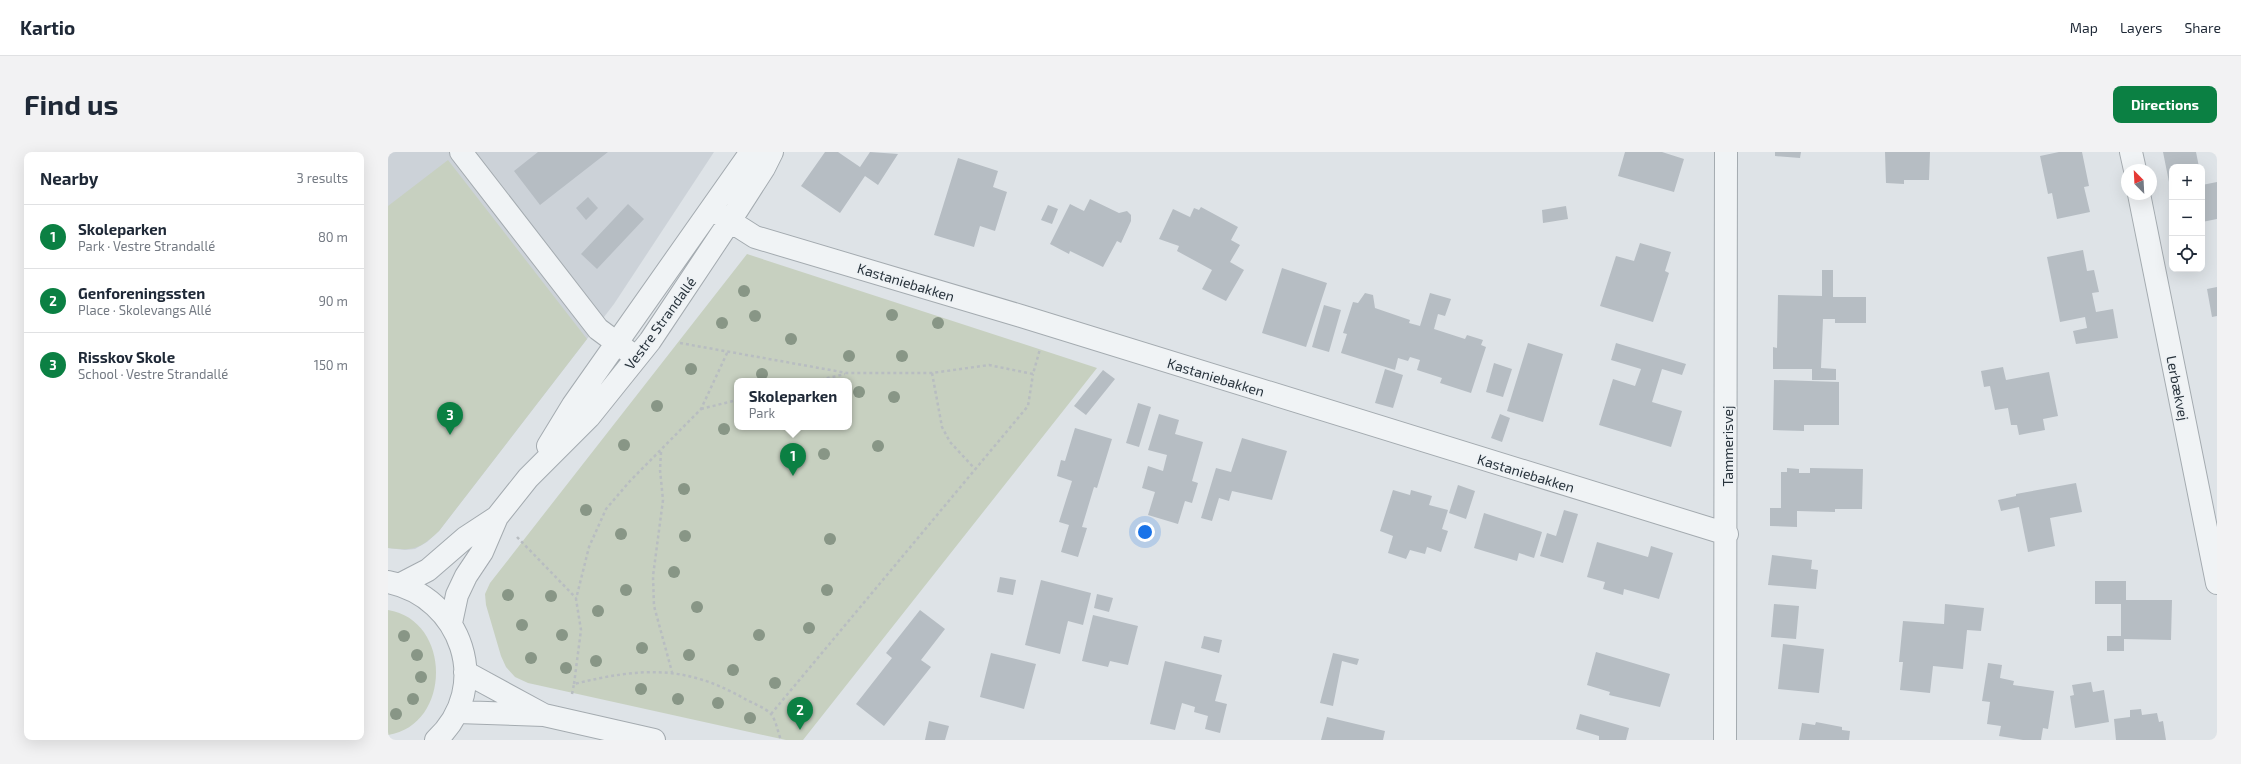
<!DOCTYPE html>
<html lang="en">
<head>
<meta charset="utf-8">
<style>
  body { margin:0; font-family:"Exo 2",sans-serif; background:#f2f2f3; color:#1f2937 }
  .controls { position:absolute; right:12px; top:12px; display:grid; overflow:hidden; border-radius:8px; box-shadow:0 4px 16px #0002 }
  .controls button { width:36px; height:36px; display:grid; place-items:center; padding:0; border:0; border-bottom:1px solid #e0e1e3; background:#fff; color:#1f2937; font:20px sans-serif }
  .compass { position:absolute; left:1733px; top:12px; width:36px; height:36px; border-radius:50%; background:#fff; box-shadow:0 4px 16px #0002; rotate:336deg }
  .you { position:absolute; left:757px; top:380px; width:14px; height:14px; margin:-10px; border:3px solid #fff; border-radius:50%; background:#1a73e8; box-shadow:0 0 0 6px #1a73e833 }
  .badge { display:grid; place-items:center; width:26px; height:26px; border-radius:50%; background:#0b8043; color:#fff; font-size:13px; font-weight:700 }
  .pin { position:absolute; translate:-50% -33px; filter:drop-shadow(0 1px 2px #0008) }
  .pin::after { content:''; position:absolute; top:21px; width:14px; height:12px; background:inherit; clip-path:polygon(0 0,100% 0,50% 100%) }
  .popup { position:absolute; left:346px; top:226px; width:118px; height:52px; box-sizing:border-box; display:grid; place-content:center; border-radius:8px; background:#fff; filter:drop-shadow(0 1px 3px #0005); font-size:13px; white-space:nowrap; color:#747a83 }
  .popup b { font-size:15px; color:#1f2937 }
  .popup::after { content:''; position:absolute; left:50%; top:100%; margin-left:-8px; border:8px solid transparent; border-top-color:#fff }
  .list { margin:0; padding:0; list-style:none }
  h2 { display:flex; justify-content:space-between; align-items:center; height:52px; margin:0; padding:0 16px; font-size:17px }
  h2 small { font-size:13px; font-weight:400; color:#747a83 }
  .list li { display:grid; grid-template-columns:26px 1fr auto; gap:12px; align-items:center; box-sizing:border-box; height:64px; padding:0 16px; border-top:1px solid #e0e1e3 }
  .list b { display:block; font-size:15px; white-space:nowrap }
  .list p { margin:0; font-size:13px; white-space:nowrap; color:#747a83 }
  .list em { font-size:13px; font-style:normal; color:#747a83 }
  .icon { flex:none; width:22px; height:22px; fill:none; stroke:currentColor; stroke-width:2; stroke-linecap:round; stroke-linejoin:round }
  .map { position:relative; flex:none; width:1829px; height:588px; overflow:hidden; border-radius:8px }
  header { display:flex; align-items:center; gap:24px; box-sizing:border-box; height:56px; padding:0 20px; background:#fff; border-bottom:1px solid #e0e1e3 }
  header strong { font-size:19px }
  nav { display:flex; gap:22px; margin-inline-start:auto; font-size:14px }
  .intro { display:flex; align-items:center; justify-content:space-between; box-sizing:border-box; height:96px; padding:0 24px }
  h1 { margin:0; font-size:28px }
  .button { padding:10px 18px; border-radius:8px; background:#0b8043; color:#fff; font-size:14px; font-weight:700 }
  main { display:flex; gap:24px; padding:0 24px }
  aside { flex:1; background:#fff; border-radius:8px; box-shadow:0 4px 16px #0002 }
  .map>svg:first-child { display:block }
  .built { fill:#ccd2d8 }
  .green { fill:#c7d0c0; fill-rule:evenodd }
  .building { fill:#b6bdc3 }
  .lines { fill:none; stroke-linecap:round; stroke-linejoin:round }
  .minor-casing { stroke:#a4abb0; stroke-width:24 }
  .path { stroke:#b8bdc1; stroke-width:2.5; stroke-dasharray:3 3; stroke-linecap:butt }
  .minor { stroke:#f0f3f5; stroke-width:22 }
  .tree { fill:#889686 }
  .labels { text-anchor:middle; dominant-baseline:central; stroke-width:3; stroke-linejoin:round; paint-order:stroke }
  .street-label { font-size:14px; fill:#28333c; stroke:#edf1f4 }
</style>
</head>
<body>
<header>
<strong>Kartio</strong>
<nav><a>Map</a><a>Layers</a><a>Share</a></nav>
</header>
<div class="intro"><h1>Find us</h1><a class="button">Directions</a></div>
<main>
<aside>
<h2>Nearby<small>3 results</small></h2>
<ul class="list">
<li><span class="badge">1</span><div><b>Skoleparken</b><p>Park · Vestre Strandallé</p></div><em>80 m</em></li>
<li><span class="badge">2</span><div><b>Genforeningssten</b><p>Place · Skolevangs Allé</p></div><em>90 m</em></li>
<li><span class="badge">3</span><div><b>Risskov Skole</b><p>School · Vestre Strandallé</p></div><em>150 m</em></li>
</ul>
</aside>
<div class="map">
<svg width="1829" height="588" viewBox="0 0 1829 588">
  <rect width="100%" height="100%" fill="#dee3e7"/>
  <path class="built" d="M0,0H326L226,152L51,379L39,390L27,397L17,398L0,396Z"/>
  <path class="green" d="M60,8L199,187L51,379C32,397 26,399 0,396V54Z
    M359,102L709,216L415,588H398L140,531L127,525L118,515L113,504L98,453L97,442L102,431ZM349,229H461V275H349Z
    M0,458C64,468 64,573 0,583Z"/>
  <path class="building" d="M150,0H220L152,53L126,19Z
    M437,0H450L472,15L482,0L510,2L490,33L477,24L452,61L413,34Z
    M1237,0H1274L1296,7L1286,40L1230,24Z
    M1387,0H1413L1412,6L1387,4Z
    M1497,0H1542L1541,28H1516V32L1498,31Z
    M1671,0H1694L1701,34L1696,35L1702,60L1669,67L1664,41L1660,42L1652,4Z
    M1775,0H1808L1811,15H1784V35H1782Z
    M570,6L610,19L605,35L619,40L607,79L592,74L586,95L546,83Z
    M1829,30V67L1814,70V33Z
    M200,45L210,56L198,68L188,56Z
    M702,47L731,61L739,59L743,63V69L733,91L729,89L715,115L682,99L681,102L662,92L682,52L696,59Z
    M240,52L256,67L209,117L193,102Z
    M660,53L670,57L664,72L653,68Z
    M1178,54L1180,67L1155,71L1154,58Z
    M813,55L850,75L843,88L852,93L842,110L856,118L838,149L814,137L824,118L789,99L791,94L771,87L785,57L802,65L806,56L811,58Z
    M1252,91L1283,100L1277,119L1281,121L1265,170L1212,154L1228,104L1246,109Z
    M1695,98L1699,119L1706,118L1711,140L1704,141L1708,160L1725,157L1730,186L1688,192L1685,179L1699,176L1697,165L1672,170L1659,105Z
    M894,116L939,131L918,195L874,181Z
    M1434,118H1445V145H1478V171H1447V167H1435L1433,216L1448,217V228H1424V217H1385V195L1389,196L1390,143L1434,144Z
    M1829,135V164L1824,165L1819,137Z
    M977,141L985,143L987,156L1022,168L1021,171L1032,174L1042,141L1063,147L1057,164L1050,162L1046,177L1077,187L1079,183L1095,188L1093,193L1098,195L1083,241L1052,231L1054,226L1029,218L1032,208L1022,205L1020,209L1010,206L1007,218L953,201L959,182L955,181L965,150L970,151Z
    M936,153L953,158L941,200L924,195Z
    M1140,191L1175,202L1155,270L1119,259Z
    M1228,191L1298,212L1294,223L1274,217L1264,250L1294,259L1283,295L1211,273L1225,227L1247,234L1253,217L1223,208Z
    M1106,211L1124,217L1115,245L1098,240Z
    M1615,215L1618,228L1661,220L1670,264L1655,267L1657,278L1631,283L1629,273H1623L1620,256L1607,258L1602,234L1596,235L1593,219Z
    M997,217L1015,223L1005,256L987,251Z
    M715,218L727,227L698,263L686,254Z
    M1386,228L1451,230V273H1416V279L1385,278Z
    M750,251L763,255L751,295L738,291Z
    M771,262L791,268L787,282L815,290L804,329L810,331L804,351L797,349L790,372L760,363L767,340L754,336L760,314L775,319L779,303L760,298Z
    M1112,262L1122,266L1114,290L1103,286Z
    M687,276L724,287L709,336L706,335L694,375L699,376L690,405L673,400L681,373L671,370L684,329L669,324L673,308L677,309Z
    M854,286L899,299L884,348L844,339L841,349L831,346L824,369L813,366L828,316L843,320Z
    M1399,316L1411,317V321H1422V316L1475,317L1474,357H1447V360L1409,359V375L1382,374V356H1393V320H1399Z
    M1688,331L1694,360L1662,366L1667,394L1640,400L1631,355L1613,359L1610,348L1628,344V342Z
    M1070,333L1087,339L1078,367L1061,361Z
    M1005,338L1022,343L1023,338L1044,344L1041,353L1060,358L1054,377L1060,379L1053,400L1039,395L1037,402L1022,398L1018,407L1000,401L1005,384L992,379Z
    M1176,358L1190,362L1175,411L1152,404L1159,381L1168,384Z
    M1096,361L1154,380L1146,406L1131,401L1129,409L1086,396Z
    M1209,390L1260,405L1263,394L1285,401L1271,447L1236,437L1235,443L1215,437L1217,430L1199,425Z
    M1384,403L1424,408L1423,417L1430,418L1428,437L1380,433Z
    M612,425L628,428L625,443L609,440Z
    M653,428L703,441L695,473L680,469L672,502L637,493Z
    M1707,429H1738V448H1784L1783,488L1736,487V499H1719V484H1733V452H1707Z
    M709,442L725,446L721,460L706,456Z
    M1386,452L1411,454L1408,487L1383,485Z
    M1557,452L1596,456L1593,479L1579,478L1575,517L1545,514L1542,541L1512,538L1515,510H1511L1515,469L1556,472Z
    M532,458L557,477L533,508L543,515L496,574L468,552L504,506L498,501Z
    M705,463L750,474L740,513L722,509L720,515L694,509Z
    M816,484L834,488L831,501L813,496Z
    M1395,492L1436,497L1431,541L1390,537Z
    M1208,500L1282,522L1272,555L1221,543L1222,540L1199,533Z
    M603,501L648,512L636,557L592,545Z
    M945,501L971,507L969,513L954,509L945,554L932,551Z
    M777,509L834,523L827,549L839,552L832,581L817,577L820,564L806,560L807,555L794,551L787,578L762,572Z
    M1600,511L1614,513L1612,526L1626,529L1625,533L1666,539L1660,577L1655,576L1653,588H1635L1611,584L1613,574L1599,572L1602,550L1594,549Z
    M1703,530L1705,540L1716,538L1721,570L1687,576L1682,544L1686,543L1684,533Z
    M1753,557L1754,563L1769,561L1771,570L1775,569L1778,588H1728L1726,567L1742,565V558Z
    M1192,562L1241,576L1238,588H1211V584L1188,577Z
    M939,565L997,579L995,588H933Z
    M541,569L561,574L557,588H537Z
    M1428,570L1454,575V578L1462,579L1461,588H1411L1414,571L1427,573Z"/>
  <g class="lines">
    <defs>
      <path id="minor" d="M73,0L210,177L241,200
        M1743,0L1747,18
        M1751,42L1829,431
        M323,57L367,85L633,164L1339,382
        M160,294L185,253L363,0
        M0,430C74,445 105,535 48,588
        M13,432L40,418L77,386L109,365
        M63,471L69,443L78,424L94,400L109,365L140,326L201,265L262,189L342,69L376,16L384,0
        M77,520L156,563
        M69,560L156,563L266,588
        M1337,588L1338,0"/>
    </defs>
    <use href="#minor" class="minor-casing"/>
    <path class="path" d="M292,191L459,221H544L601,213L645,222L652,197
      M544,221L554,275L562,290L587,317
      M427,229L457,222
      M313,257L349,248
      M273,300L272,318L275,348L265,424L266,454L284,520
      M129,385L188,446
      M186,532L193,478L188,447L201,395L218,357L242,329L313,257L340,199
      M184,542L186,532C252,516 296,512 357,547C364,551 378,556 383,562C388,568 390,581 393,588
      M383,562L640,254L645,222"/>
    <use href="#minor" class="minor"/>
  </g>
  <g class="tree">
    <circle cx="356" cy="139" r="6"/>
    <circle cx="504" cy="163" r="6"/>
    <circle cx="367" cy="164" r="6"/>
    <circle cx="334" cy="171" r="6"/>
    <circle cx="550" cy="171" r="6"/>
    <circle cx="403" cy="187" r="6"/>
    <circle cx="461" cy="204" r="6"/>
    <circle cx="514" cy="204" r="6"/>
    <circle cx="303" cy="217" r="6"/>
    <circle cx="374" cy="222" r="6"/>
    <circle cx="471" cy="240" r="6"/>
    <circle cx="506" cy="245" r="6"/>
    <circle cx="269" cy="254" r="6"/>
    <circle cx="336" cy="277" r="6"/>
    <circle cx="236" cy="293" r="6"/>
    <circle cx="490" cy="294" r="6"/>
    <circle cx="436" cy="302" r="6"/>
    <circle cx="296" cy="337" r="6"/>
    <circle cx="198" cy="358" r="6"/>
    <circle cx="233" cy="382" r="6"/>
    <circle cx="297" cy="384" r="6"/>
    <circle cx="442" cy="387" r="6"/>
    <circle cx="286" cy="420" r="6"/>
    <circle cx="238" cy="438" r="6"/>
    <circle cx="439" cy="438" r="6"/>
    <circle cx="120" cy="443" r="6"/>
    <circle cx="163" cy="444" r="6"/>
    <circle cx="309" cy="455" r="6"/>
    <circle cx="210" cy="459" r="6"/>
    <circle cx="134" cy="473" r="6"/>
    <circle cx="421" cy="476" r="6"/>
    <circle cx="174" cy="483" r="6"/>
    <circle cx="371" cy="483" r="6"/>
    <circle cx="16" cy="484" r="6"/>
    <circle cx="254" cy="496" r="6"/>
    <circle cx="29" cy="503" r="6"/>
    <circle cx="301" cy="503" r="6"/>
    <circle cx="143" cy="506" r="6"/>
    <circle cx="208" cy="509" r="6"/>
    <circle cx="178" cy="516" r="6"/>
    <circle cx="345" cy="518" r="6"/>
    <circle cx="33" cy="525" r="6"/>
    <circle cx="387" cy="531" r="6"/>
    <circle cx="253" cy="537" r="6"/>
    <circle cx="25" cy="547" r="6"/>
    <circle cx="290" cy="547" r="6"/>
    <circle cx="330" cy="551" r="6"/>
    <circle cx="8" cy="562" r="6"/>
    <circle cx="362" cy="566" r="6"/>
  </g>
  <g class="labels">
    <g class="street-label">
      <text transform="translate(518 130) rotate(17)">Kastaniebakken</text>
      <text transform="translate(272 171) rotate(-54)">Vestre Strandallé</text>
      <text transform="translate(828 225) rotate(17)">Kastaniebakken</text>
      <text transform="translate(1790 236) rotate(79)">Lerbækvej</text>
      <text transform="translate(1339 294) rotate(-90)">Tammerisvej</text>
      <text transform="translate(1138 321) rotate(17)">Kastaniebakken</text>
    </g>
  </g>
</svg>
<div class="controls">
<button>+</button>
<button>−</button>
<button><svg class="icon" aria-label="locate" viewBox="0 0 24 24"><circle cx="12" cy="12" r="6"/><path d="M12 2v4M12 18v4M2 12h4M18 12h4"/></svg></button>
</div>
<svg class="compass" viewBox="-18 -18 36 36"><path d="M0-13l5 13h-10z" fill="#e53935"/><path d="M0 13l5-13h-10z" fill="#747a83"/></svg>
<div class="you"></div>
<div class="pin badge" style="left:405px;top:324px">1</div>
<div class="popup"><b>Skoleparken</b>Park</div>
<div class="pin badge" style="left:412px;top:578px">2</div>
<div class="pin badge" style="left:62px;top:283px">3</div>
</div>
</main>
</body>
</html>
